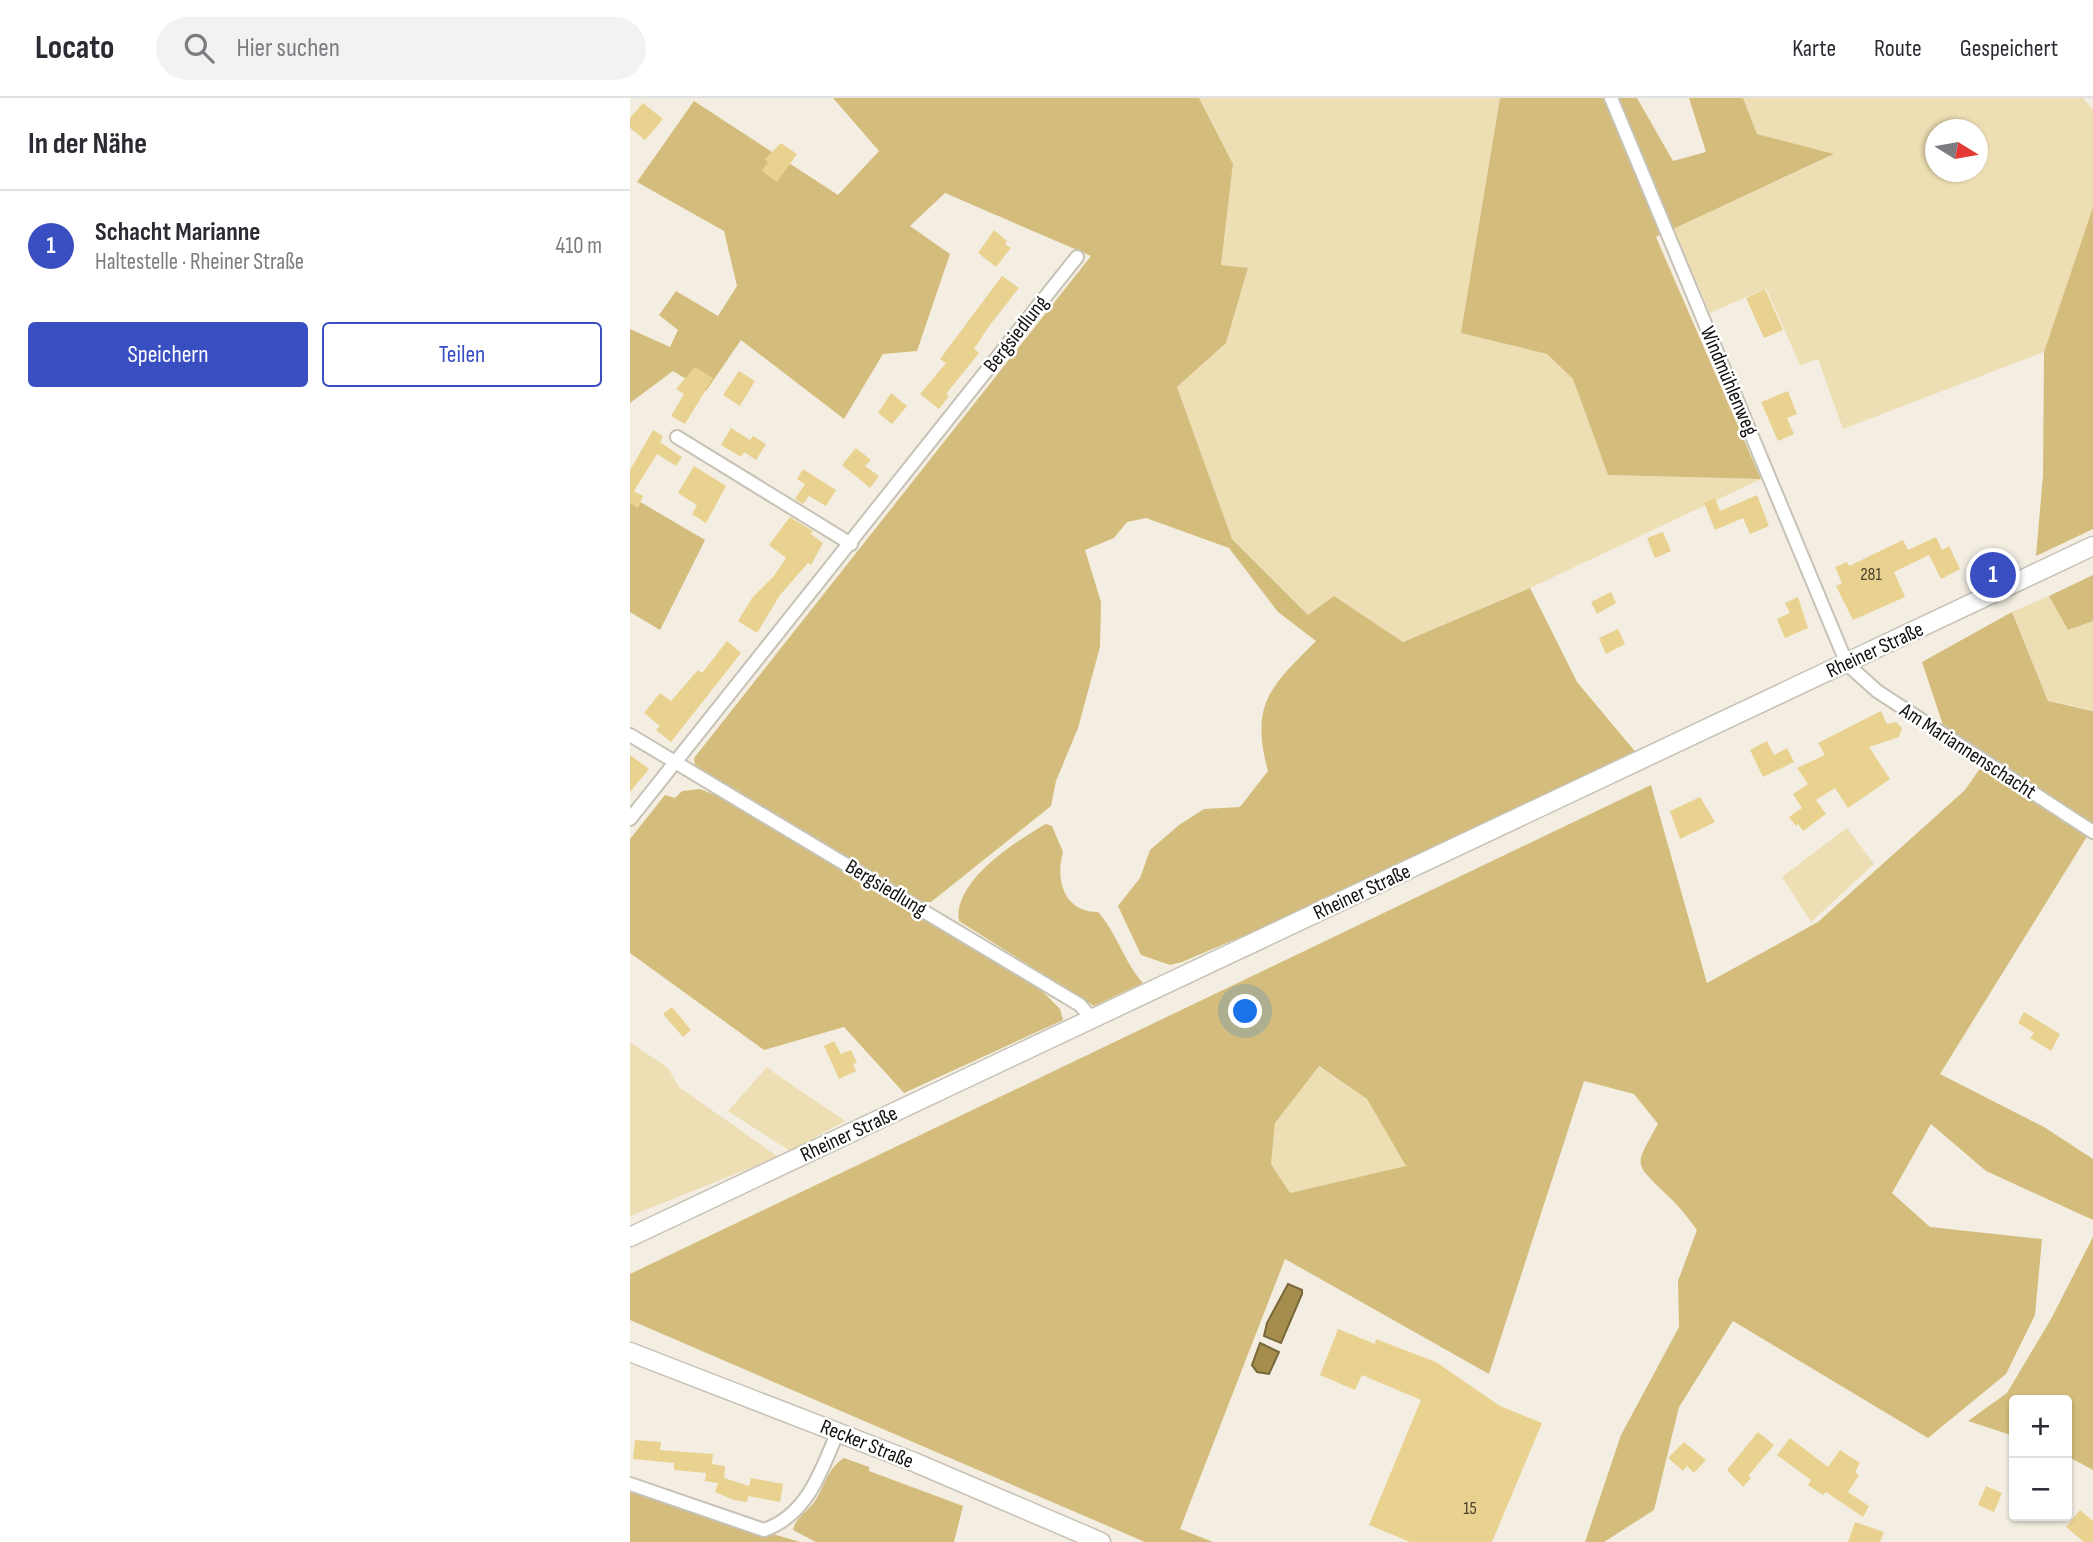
<!DOCTYPE html>
<html lang="de">
<head>
<meta charset="utf-8">
<style>
  body { margin:0; font-family:"Sofia Sans Condensed",sans-serif; background:#f2f2f3; color:#2b2b33 }
  .controls { position:absolute; right:21px; bottom:21px; display:grid; overflow:hidden; border-radius:7px; box-shadow:0 2px 5px #0004 }
  .controls button { width:63px; height:63px; display:grid; place-items:center; padding:0; border:0; border-bottom:2px solid #e1e1e2; background:#fff; color:#2b2b33; font:35px sans-serif }
  .compass { position:absolute; left:1295px; top:21px; width:63px; height:63px; border-radius:50%; background:#fff; box-shadow:0 2px 5px #0004; rotate:101deg }
  .you { position:absolute; left:616px; top:914px; width:24px; height:24px; margin:-18px; border:5px solid #fff; border-radius:50%; background:#1a73e8; box-shadow:0 0 0 10px #1a73e833 }
  .badge { display:grid; place-items:center; width:46px; height:46px; border-radius:50%; background:#394ec0; color:#fff; font-size:23px; font-weight:700 }
  .pin { position:absolute; translate:-50% -50%; border:4px solid #fff; box-shadow:0 2px 7px #0006 }
  .list { margin:0; padding:0; list-style:none }
  h2 { display:flex; justify-content:space-between; align-items:center; height:91px; margin:0; padding:0 28px; font-size:30px }
  h2 small { font-size:23px; font-weight:400; color:#7c7c81 }
  .list li { display:grid; grid-template-columns:46px 1fr auto; gap:21px; align-items:center; box-sizing:border-box; height:112px; padding:0 28px; border-top:2px solid #e1e1e2 }
  .list b { display:block; font-size:26px; white-space:nowrap }
  .list p { margin:0; font-size:23px; white-space:nowrap; color:#7c7c81 }
  .list em { font-size:23px; font-style:normal; color:#7c7c81 }
  .actions { display:flex; gap:14px; padding:21px 28px }
  .actions a { flex:1; padding:16px 0; border:2px solid #394ec0; border-radius:7px; text-align:center; font-size:24px; color:#394ec0 }
  .actions .main { background:#394ec0; color:#fff }
  .icon { flex:none; width:38px; height:38px; fill:none; stroke:currentColor; stroke-width:2; stroke-linecap:round; stroke-linejoin:round }
  .map { position:relative; flex:none; width:1463px; height:1444px; overflow:hidden }
  header { display:flex; align-items:center; gap:42px; box-sizing:border-box; height:98px; padding:0 35px; background:#fff; border-bottom:2px solid #e1e1e2 }
  header strong { font-size:33px }
  nav { display:flex; gap:38px; margin-inline-start:auto; font-size:24px }
  .search { width:490px; height:63px; background:#f2f2f3; display:flex; align-items:center; gap:18px; box-sizing:border-box; padding:0 24px; border-radius:38px; color:#7c7c81; font-size:26px }
  main { display:flex }
  aside { flex:1; background:#fff }
  .map>svg:first-child { display:block }
  .green { fill:#eddeb3; fill-rule:evenodd }
  .forest { fill:#d4bd7c; fill-rule:evenodd }
  .water { fill:#a48d4d; stroke:#79683a; stroke-width:2 }
  .building { fill:#e9d290 }
  .lines { fill:none; stroke-linecap:round; stroke-linejoin:round }
  .minor-casing { stroke:#c6c2b5; stroke-width:16 }
  .secondary-casing { stroke:#c6c2b5; stroke-width:21 }
  .minor { stroke:#fff; stroke-width:12 }
  .secondary { stroke:#fff; stroke-width:18 }
  .labels { text-anchor:middle; dominant-baseline:central; stroke-width:5; stroke-linejoin:round; paint-order:stroke }
  .number-label { font-size:18px; fill:#49422e }
  .street-label { font-size:21px; fill:#14120e; stroke:#fff }
</style>
</head>
<body>
<header>
<strong>Locato</strong>
<div class="search"><svg class="icon" aria-label="search" viewBox="0 0 24 24"><circle cx="10" cy="10" r="6"/><path d="M15 15l6 6"/></svg>Hier suchen</div>
<nav><a>Karte</a><a>Route</a><a>Gespeichert</a></nav>
</header>
<main>
<aside>
<h2>In der Nähe<small></small></h2>
<ul class="list">
<li><span class="badge">1</span><div><b>Schacht Marianne</b><p>Haltestelle · Rheiner Straße</p></div><em>410 m</em></li>
</ul>
<div class="actions"><a class="main">Speichern</a><a>Teilen</a></div>
</aside>
<div class="map">
<svg width="1463" height="1444" viewBox="0 0 1463 1444">
  <rect width="100%" height="100%" fill="#f3eee1"/>
  <path class="green" d="M569,0H870L832,235L917,256L943,281L978,377L1131,381L900,490L773,544L704,499L679,518L602,441L547,289L596,245L618,171L591,167L603,66Z
    M1113,0H1453L1463,12V109L1414,254L1213,331L1188,261L1170,267L1136,190L1080,215L1043,131L1203,57L1127,36ZM1306,32H1348V74H1306Z
    M1419,498L1438,532L1463,523V612L1418,603L1382,514Z
    M1217,730L1244,766L1181,824L1152,779Z
    M0,944L38,970L49,989L148,1059L0,1118Z
    M688,968L737,1001L777,1068L660,1095L641,1066L645,1025Z
    M137,969L146,976L215,1023L160,1053L98,1013Z"/>
  <path class="forest" d="M203,0H569L603,66L591,167L618,170L596,245L547,289L602,441L678,517L704,498L773,544L900,490L947,584L1008,657L639,827L552,864L540,867L511,857L488,808L510,780L520,752L549,727L574,711L610,709L638,673C620,606 640,589 686,543L648,514L599,450L516,420L497,424L484,440L455,452L471,504L470,549L448,630L426,683L421,708L301,804H289L71,674L65,668L64,660L461,158L315,95L280,128L320,156L287,253L253,256L214,321L111,242L76,293L43,273L0,305V231L40,249L48,232L29,217L46,193L88,218L107,188L94,133L7,84L64,3L208,97L249,53Z
    M870,0H1007L1043,63L1076,54L1059,0H1113L1127,36L1204,56L1026,139L1131,381L978,377L943,281L917,256L831,235Z
    M1463,109V431L1406,458L1413,377L1414,254Z
    M0,398L75,442L30,532L0,514Z
    M1463,477V523L1438,532L1419,498Z
    M1382,514L1418,603L1463,613V728L1313,627L1292,564Z
    M1351,669L1458,737L1310,976L1414,1029L1463,1061V1122L1356,1073L1301,1026L1262,1095L1300,1129L1412,1141L1405,1217L1376,1276L1298,1340L1103,1223L1049,1309L1024,1412L974,1444H955L991,1337L1049,1229L1048,1183L1067,1132C1058,1120 1049,1108 1038,1098C1004,1064 1003,1070 1028,1026L1004,996L954,983L859,1276L655,1161L550,1431L583,1444H515L0,1222V1176L1021,687L1077,885L1188,824L1335,692ZM689,968L737,1001L776,1068L660,1095L641,1066L645,1025Z
    M70,691L85,697L409,890L430,911L433,922L274,995L214,929L134,952L0,855V741L35,697L45,700L52,693Z
    M416,726L422,728L433,754C425,782 434,814 468,814C487,835 494,864 513,885L464,908L329,823C322,784 386,743 416,726Z
    M1463,1139V1372L1437,1358V1302H1384V1338L1338,1323L1377,1295L1421,1221Z
    M214,1360L239,1369V1373L333,1408L324,1444H186L163,1432C165,1421 176,1414 183,1406C194,1391 197,1370 214,1360Z
    M0,1394L170,1444H0Z"/>
  <path class="water" d="M658,1186L672,1192V1196L651,1245L634,1238L637,1225Z
    M630,1245L649,1254L639,1276L627,1274L622,1267Z"/>
  <path class="building" d="M13,5L33,21L15,42L0,30V20Z
    M151,45L167,56L147,84L132,73L138,64L135,61Z
    M364,132L377,143L375,146L381,150L366,169L348,155Z
    M372,178L389,190L359,228L344,251L349,255L316,296L319,298L309,311L290,296L316,265L310,261Z
    M1135,191L1153,232L1134,240L1116,200Z
    M65,269L83,280L55,326L41,318L54,296L46,291Z
    M109,273L125,283L110,308L93,297Z
    M1158,293L1167,316L1157,320L1164,336L1148,343L1131,304Z
    M261,295L277,308L262,326L248,315Z
    M101,330L120,342L123,338L136,346L126,362L114,354L111,359L91,347Z
    M23,332L33,338L30,344L52,359L46,368L27,356L4,393L13,398L8,410L0,405V372Z
    M226,350L241,362L235,368L249,378L240,390L212,367Z
    M64,368L96,388L76,425L62,416L67,407L48,395Z
    M173,371L206,392L196,408L179,398L173,406L165,401L175,386L167,381Z
    M1127,397L1139,428L1120,436L1113,420L1085,432L1074,405L1085,400L1090,413Z
    M160,419L183,433L181,436L193,445L181,467L178,465L150,497L127,535L108,523L122,500L144,478L156,460L139,447Z
    M1033,434L1041,453L1025,460L1017,440Z
    M1306,439L1312,452L1319,448L1330,471L1311,481L1299,457L1264,474L1275,499L1223,522L1206,488L1212,485L1205,469L1217,464L1219,468L1273,442L1278,452Z
    M981,494L986,505L967,516L961,504Z
    M1168,499L1178,530L1155,540L1147,521L1160,515L1155,505Z
    M988,531L995,546L976,556L969,540Z
    M97,543L111,555L41,644L26,632L30,628L14,615L30,595L41,603L68,572L72,575Z
    M1251,613L1257,626L1266,624L1272,630L1269,639L1239,649L1260,681L1218,710L1205,690L1186,702L1196,716L1173,733L1168,726L1166,728L1159,719L1172,710L1163,696L1178,686L1167,670L1195,657L1188,645Z
    M1137,643L1144,657L1157,650L1164,664L1133,679L1120,652Z
    M0,657L19,671L0,694Z
    M1070,699L1085,724L1050,741L1040,713Z
    M42,909L61,932L53,939L33,916Z
    M1394,914L1430,936L1421,953L1400,940L1404,935L1388,925Z
    M204,943L211,956L221,952L227,965L223,966L226,973L209,981L194,948Z
    M708,1231L745,1246L746,1241L806,1264L870,1308L912,1325L862,1444H780L739,1427L791,1302L732,1277L725,1292L690,1277Z
    M1128,1334L1144,1347L1118,1378L1121,1380L1113,1389L1097,1372Z
    M1160,1340L1198,1369L1210,1352L1230,1365L1225,1374L1229,1377L1218,1394L1239,1408L1233,1419L1196,1394L1193,1397L1178,1387L1181,1382L1147,1357Z
    M5,1342L31,1344L30,1352L83,1356L82,1366L95,1368L94,1380L119,1388L121,1380L153,1386L150,1404L118,1398L117,1404L104,1402L85,1394L88,1385L75,1383L76,1375L44,1372V1365L3,1361Z
    M1054,1344L1076,1362L1064,1375L1057,1368L1053,1373L1038,1360Z
    M1356,1388L1372,1395L1364,1414L1348,1407Z
    M1450,1412L1463,1423V1444H1454L1436,1429Z
    M1225,1424L1254,1434L1250,1444H1218Z"/>
  <g class="lines">
    <defs>
      <path id="minor" d="M981,0L1217,566L1247,593L1463,734
        M47,339L221,446
        M0,637L450,907L462,921
        M0,721L447,159
        M0,1386L134,1432C177,1417 191,1374 207,1335"/>
      <path id="secondary" d="M0,1139L1463,448
        M0,1254L284,1364L471,1444"/>
    </defs>
    <use href="#minor" class="minor-casing"/>
    <use href="#secondary" class="secondary-casing"/>
    <use href="#minor" class="minor"/>
    <use href="#secondary" class="secondary"/>
  </g>
  <g class="labels">
    <g class="number-label">
      <text x="1241" y="476">281</text>
      <text x="840" y="1410">15</text>
    </g>
    <g class="street-label">
      <text transform="translate(386 236) rotate(-52)">Bergsiedlung</text>
      <text transform="translate(1099 283) rotate(67)">Windmühlenweg</text>
      <text transform="translate(1245 552) rotate(-25)">Rheiner Straße</text>
      <text transform="translate(1338 653) rotate(33)">Am Mariannenschacht</text>
      <text transform="translate(256 790) rotate(31)">Bergsiedlung</text>
      <text transform="translate(732 794) rotate(-25)">Rheiner Straße</text>
      <text transform="translate(219 1036) rotate(-25)">Rheiner Straße</text>
      <text transform="translate(237 1346) rotate(22)">Recker Straße</text>
    </g>
  </g>
</svg>
<div class="controls">
<button>+</button>
<button>−</button>
</div>
<svg class="compass" viewBox="-18 -18 36 36"><path d="M0-13l5 13h-10z" fill="#e53935"/><path d="M0 13l5-13h-10z" fill="#7c7c81"/></svg>
<div class="you"></div>
<div class="pin badge" style="left:1363px;top:477px">1</div>
</div>
</main>
</body>
</html>
